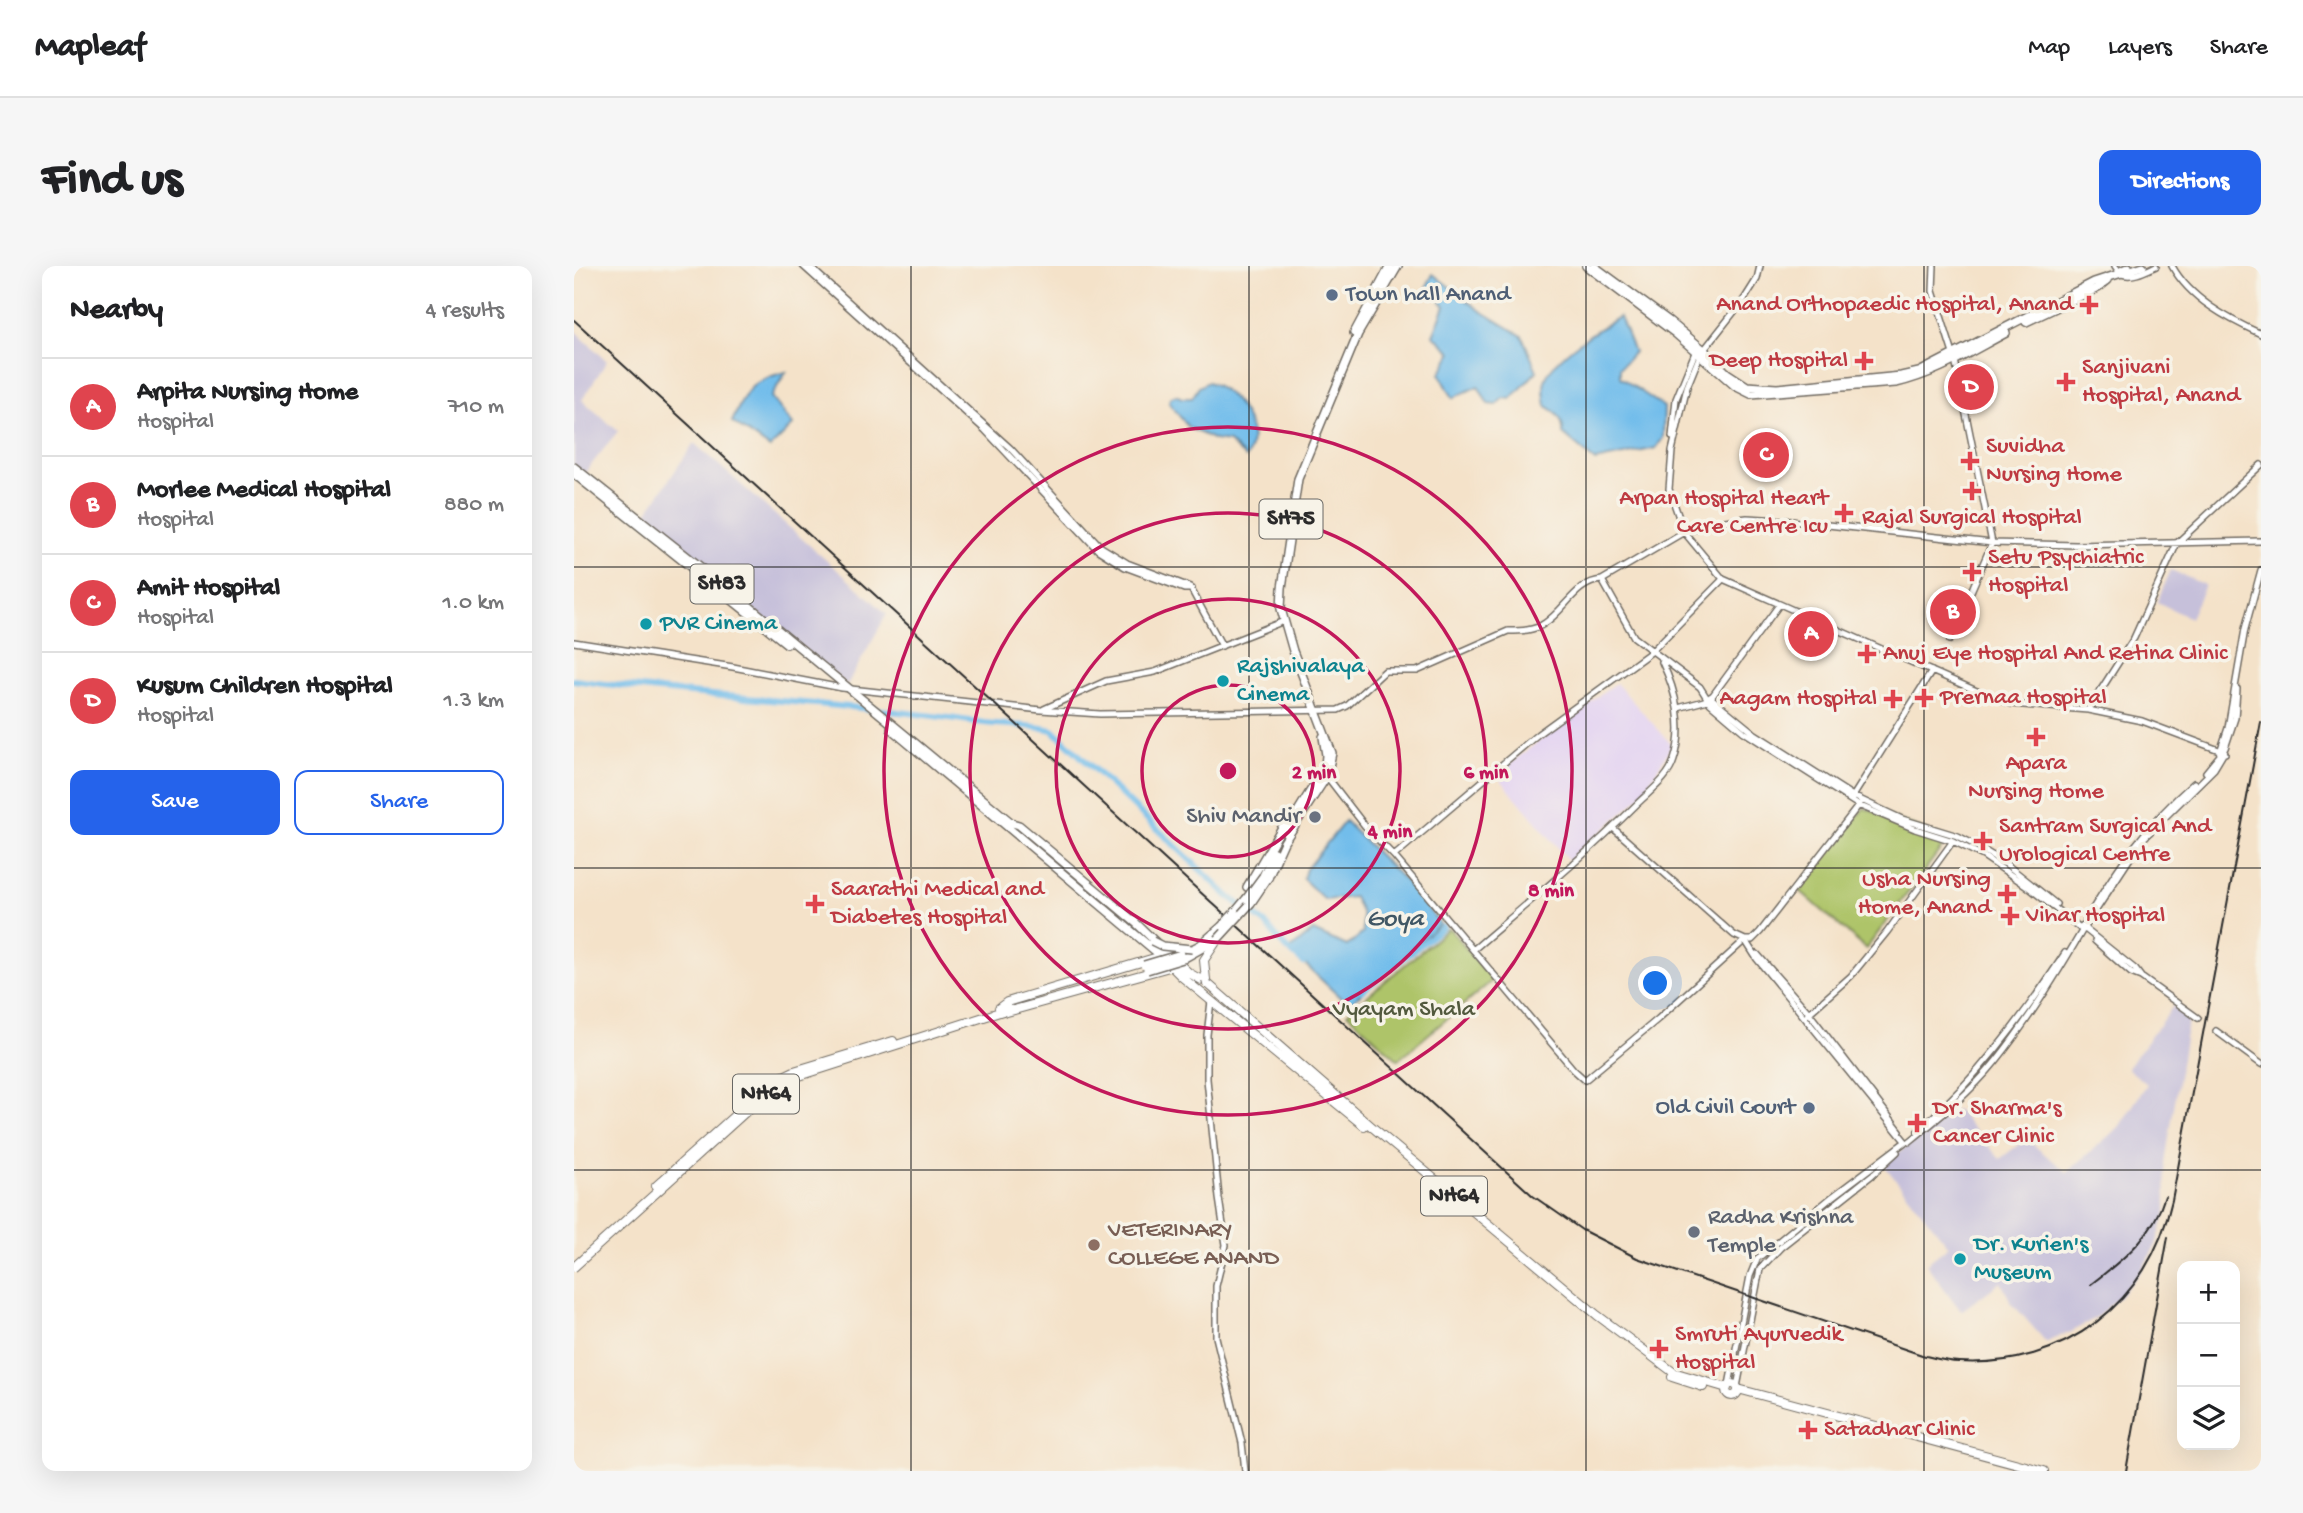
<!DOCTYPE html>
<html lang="en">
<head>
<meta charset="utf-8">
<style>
  body { margin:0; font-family:"Gochi Hand",sans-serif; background:#f6f6f6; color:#202124 }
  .controls { position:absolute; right:21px; bottom:21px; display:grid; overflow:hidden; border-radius:14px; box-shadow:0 7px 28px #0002 }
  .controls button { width:63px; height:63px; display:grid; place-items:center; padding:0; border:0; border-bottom:2px solid #e0e0e0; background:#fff; color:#202124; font:35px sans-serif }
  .you { position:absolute; left:1082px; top:718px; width:24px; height:24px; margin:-18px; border:5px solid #fff; border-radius:50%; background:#1a73e8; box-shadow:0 0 0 10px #1a73e833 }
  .badge { display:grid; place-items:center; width:46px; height:46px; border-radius:50%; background:#2563eb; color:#fff; font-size:23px; font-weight:700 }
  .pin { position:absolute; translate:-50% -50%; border:4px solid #fff; box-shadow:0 2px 7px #0006 }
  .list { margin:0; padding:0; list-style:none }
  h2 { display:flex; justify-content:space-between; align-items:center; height:91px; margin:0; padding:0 28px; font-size:30px }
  h2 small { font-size:23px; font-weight:400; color:#757577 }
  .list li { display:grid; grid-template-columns:46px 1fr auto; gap:21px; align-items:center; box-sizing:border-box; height:98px; padding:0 28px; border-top:2px solid #e0e0e0 }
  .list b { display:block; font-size:26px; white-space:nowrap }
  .list p { margin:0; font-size:23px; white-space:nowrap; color:#757577 }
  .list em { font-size:23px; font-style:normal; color:#757577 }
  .actions { display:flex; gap:14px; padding:21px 28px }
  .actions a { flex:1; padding:16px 0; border:2px solid #2563eb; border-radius:14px; text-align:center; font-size:24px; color:#2563eb }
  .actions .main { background:#2563eb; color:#fff }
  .icon { flex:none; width:38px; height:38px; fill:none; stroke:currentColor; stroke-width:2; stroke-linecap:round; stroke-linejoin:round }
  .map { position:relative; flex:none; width:1687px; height:1205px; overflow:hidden; border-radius:14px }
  header { display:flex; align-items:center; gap:42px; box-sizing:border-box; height:98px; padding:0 35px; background:#fff; border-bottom:2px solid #e0e0e0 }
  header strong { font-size:33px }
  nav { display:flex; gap:38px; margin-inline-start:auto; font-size:24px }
  .intro { display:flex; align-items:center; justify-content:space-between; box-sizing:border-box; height:168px; padding:0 42px }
  h1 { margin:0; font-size:49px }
  .button { padding:18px 32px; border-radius:14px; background:#2563eb; color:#fff; font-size:24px; font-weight:700 }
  main { display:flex; gap:42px; padding:0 42px }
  aside { flex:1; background:#fff; border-radius:14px; box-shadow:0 7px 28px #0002 }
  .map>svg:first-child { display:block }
  .built { fill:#e3d3f2 }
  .industrial { fill:#c6c0da }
  .green { fill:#aec469; stroke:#6c784a; stroke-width:2 }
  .water { fill:#72bdeb; stroke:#4e748b; stroke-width:2 }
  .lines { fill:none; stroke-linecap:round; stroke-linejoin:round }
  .river { stroke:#72bdeb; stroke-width:6 }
  .tertiary-casing { stroke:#716b62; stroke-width:8 }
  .primary-casing { stroke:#716b62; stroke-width:10 }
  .trunk-casing { stroke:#716b62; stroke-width:10 }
  .tertiary { stroke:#fff; stroke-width:5 }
  .primary { stroke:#fff; stroke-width:7 }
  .trunk { stroke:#fff; stroke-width:8 }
  .rail { stroke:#2b2b2b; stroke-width:2 }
  .primary-bridge-casing { stroke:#716b62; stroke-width:10; stroke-linecap:butt }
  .trunk-bridge-casing { stroke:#716b62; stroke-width:10; stroke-linecap:butt }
  .primary-bridge { stroke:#fff; stroke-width:7 }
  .trunk-bridge { stroke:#fff; stroke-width:8 }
  .grid { fill:none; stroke:#2b2b2b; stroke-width:2; stroke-opacity:0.55 }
  .ring { fill:none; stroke:#c2185b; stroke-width:3.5 }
  .service-dot { fill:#5c6f8a; stroke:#f7f3e8; stroke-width:2.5 }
  .health-dot { fill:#e0444e; stroke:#f7f3e8; stroke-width:2.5 }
  .culture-dot { fill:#0f9aa8; stroke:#f7f3e8; stroke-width:2.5 }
  .worship-dot { fill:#6b7280; stroke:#f7f3e8; stroke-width:2.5 }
  .education-dot { fill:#8d6e63; stroke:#f7f3e8; stroke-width:2.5 }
  .labels { text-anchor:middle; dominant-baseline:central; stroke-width:7; stroke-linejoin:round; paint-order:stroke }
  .shield { fill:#f7f3e8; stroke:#686764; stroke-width:2 }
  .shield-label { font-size:23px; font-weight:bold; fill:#2b2b2b }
  .service-label { font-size:24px; fill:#4e5e75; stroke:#f7f3e8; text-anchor:start }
  .health-label { font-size:24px; fill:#be3a42; stroke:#f7f3e8; text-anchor:start }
  .culture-label { font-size:24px; fill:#0d838f; stroke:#f7f3e8; text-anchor:start }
  .worship-label { font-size:24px; fill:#5b616d; stroke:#f7f3e8; text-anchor:end }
  .park-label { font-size:24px; fill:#52593e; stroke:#f7f3e8 }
  .education-label { font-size:24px; fill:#785e54; stroke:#f7f3e8; text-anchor:start }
  .water-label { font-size:26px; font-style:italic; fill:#405765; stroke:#f7f3e8 }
  .centre { fill:#c2185b; stroke:#f7f3e8; stroke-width:3.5 }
  .ring-label { font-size:21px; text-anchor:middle; font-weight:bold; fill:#c2185b; stroke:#f7f3e8; stroke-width:7; stroke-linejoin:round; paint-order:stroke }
</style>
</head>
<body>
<header>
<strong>Mapleaf</strong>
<nav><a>Map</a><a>Layers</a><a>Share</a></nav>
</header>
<div class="intro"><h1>Find us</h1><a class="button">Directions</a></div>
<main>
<aside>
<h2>Nearby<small>4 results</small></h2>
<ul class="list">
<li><span class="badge" style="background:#e0444e">A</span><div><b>Arpita Nursing Home</b><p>Hospital</p></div><em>710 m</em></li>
<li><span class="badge" style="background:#e0444e">B</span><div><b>Morlee Medical Hospital</b><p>Hospital</p></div><em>880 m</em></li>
<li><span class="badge" style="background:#e0444e">C</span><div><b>Amit Hospital</b><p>Hospital</p></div><em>1.0 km</em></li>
<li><span class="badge" style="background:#e0444e">D</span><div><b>Kusum Children Hospital</b><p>Hospital</p></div><em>1.3 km</em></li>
</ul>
<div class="actions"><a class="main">Save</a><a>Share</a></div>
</aside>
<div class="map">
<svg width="1687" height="1205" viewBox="0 0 1687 1205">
  <rect width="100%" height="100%" fill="#f7f3e8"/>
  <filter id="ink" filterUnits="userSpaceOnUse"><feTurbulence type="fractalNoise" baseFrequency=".0143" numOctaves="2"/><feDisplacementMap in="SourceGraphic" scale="14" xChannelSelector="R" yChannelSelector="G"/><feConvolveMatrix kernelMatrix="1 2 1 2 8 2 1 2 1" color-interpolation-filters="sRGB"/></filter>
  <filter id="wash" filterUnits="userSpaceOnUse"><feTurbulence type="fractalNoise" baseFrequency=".00686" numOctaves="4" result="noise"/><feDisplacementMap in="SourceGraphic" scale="28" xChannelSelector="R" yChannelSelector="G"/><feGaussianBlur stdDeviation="1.57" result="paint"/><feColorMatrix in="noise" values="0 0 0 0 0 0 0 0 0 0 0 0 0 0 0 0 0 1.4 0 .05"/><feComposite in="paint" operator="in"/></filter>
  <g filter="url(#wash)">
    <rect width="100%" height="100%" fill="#f4e2c9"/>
    <path class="built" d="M1042,417L1098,479L1068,529L995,595L922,508Z"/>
    <path class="industrial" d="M0,64L33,95L8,134L44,165L10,208L0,200Z
      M120,177L313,348L273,419L68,254Z
      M1597,304L1631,319L1616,352L1583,336Z
      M1600,739L1615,749L1591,896L1592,946L1582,979L1567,1005L1546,1030L1523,1051L1499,1065L1472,1076L1437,1036L1427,1016L1387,1045L1352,998L1375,980L1309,898L1382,843L1426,893L1452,873L1493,906L1545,861L1573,818L1553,802Z"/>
    <path class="green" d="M1290,542L1374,573L1292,683L1225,624Z
      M875,662L919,714L824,794L773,747Z"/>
    <path class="water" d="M859,8L904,43L948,70L963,105L937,133L929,132L922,139L914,138L904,120L879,132L866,108L878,86L859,69L871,40L853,20Z
      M1046,51L1060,86L1046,102V111L1090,141L1089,172L1082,182L1021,195L989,168C990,155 983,145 972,140C971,131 968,120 972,112C982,89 1025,62 1046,51Z
      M212,106L197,131L219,159L196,182L158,156C173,123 175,115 212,106Z
      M634,116C661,124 690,166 672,192L655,176L641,174L615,162L595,137L596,132L602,129L608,132H618L625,121Z
      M771,555L839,623L866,658L774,739L716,684L739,665L773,680L789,667L788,648L780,631L751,634L729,613L732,603Z"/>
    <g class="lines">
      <path class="river" d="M0,414C136,433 274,436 410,457C433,460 456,458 479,464L654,630L691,657L709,679L730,697
        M788,725L869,661"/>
    </g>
  </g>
  <g filter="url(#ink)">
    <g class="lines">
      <defs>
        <path id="tertiary" d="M229,0L411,164L524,284L551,301L610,323H618
          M235,0L436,182L527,281L553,297L616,321L648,380
          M1186,0L1183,13L1171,32L1126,89L1113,121L1098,185L1095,223L1110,266L1149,313L1414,430L1437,438L1514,444L1568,455L1645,484L1646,488L1651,487L1649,483L1645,484
          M1360,0L1359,25L1381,94L1418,277L1376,374
          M1541,0L1547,8C1559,12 1571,5 1582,0
          M1598,0C1616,33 1654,53 1687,68
          M1548,3L1555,0
          M1098,171L1102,133L1122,84
          M1028,314L1060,371L1126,421L1136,437L1170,466L1284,539L1341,563L1379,575L1409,590L1453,620L1506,662L1508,660L1511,663L1508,665L1506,662
          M0,376L159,401L268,422L467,444L526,448L764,444L773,440L811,405H843L934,365C947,365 960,365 971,357C992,343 1002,316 1028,314L1110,266L1151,255L1173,252L1208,254L1418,277L1502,279L1687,275
          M1136,431L1180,467L1279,530L1328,553L1384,570L1401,579L1432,598L1482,638
          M1104,442L1130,435L1139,429L1205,339
          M470,443L532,415L581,406L710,355
          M1514,444L1560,372L1603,277L1687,199
          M1651,482L1661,452L1663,423
          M1647,483L1654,462L1671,363L1687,304
          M1632,506L1646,489
          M751,508L791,560L820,590L1000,804L1011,814L1084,753L1171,674H1178L1186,666L1288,535
          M1278,532L1358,405
          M1039,562L1160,669L1171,674L1183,693L1331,875
          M820,590L964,468L1077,386L1149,313
          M1512,654C1544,600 1572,559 1620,517
          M1511,661L1568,574L1640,503L1649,488
          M1511,663L1561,703L1567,711L1624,752
          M1521,675L1557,707L1567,711
          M899,684C955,636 1011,590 1063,538C1076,525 1095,512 1100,494C1111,462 1102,425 1088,396
          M1183,688L1235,747L1326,865
          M637,735L633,769V813L645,932L652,979L642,1020V1071L668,1177L671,1205
          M1233,749L1277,710L1313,666L1379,575
          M1642,765L1687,798
          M1344,865C1403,812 1448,753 1491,687
          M1335,876C1366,851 1397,826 1422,795C1455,754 1482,710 1508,665
          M1155,1119L1176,1010L1183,993L1258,931L1331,876
          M1163,1121L1186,1003L1207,981L1298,909L1323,886"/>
        <path id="primary" d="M1012,0L1102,68L1161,120L1177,128L1322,117C1362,108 1396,86 1432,67
          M1020,0L1095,55L1130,84L1153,107L1173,120L1203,122L1327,110L1345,106L1520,16L1569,0
          M1452,56L1524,22L1534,14
          M780,67L816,0
          M0,201L157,325L438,557L445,559L562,657L594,688
          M0,208L213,378
          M317,463L587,690
          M711,566L751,501L752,489L749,471
          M689,610L700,586
          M694,612L710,576L753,510L758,487L719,385L707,343L708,322L724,213L784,68L824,0
          M681,626L673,621L710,558
          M661,646L672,633
          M614,685L626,679L648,660
          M609,693L641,675"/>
        <path id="trunk" d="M590,693L608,711L790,860
          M632,714L630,694L644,673
          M425,742L433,736L594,688L615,707L633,717L797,860L1023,1049L1099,1106L1153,1122
          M433,746L599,700
          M82,920L199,815L220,805L319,775
          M0,1001L196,824L219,812L435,743
          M1098,1111L1129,1121
          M1152 1124a6 6 0 1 1 12 0a6 6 0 1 1-12 0Z
          M1164,1123L1470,1205"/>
      </defs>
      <use href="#tertiary" class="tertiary-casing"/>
      <use href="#primary" class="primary-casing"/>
      <use href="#trunk" class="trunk-casing"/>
      <use href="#tertiary" class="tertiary"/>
      <use href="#primary" class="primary"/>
      <use href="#trunk" class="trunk"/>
      <path class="rail" d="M0,54L959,930L1008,964L1063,992L1348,1089C1360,1092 1373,1096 1385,1096C1491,1102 1575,1037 1598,934L1687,456
        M1516,1019C1548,994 1579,971 1591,930
        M1552,1205L1594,971"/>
      <defs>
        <path id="primary-bridge" d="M672,633L689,610
          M648,660L661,646
          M644,673L677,637L694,612
          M578,675L588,680L618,683
          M570,699L607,688
          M573,704L609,693"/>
        <path id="trunk-bridge" d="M632,714L633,718"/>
      </defs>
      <use href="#primary-bridge" class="primary-bridge-casing"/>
      <use href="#trunk-bridge" class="trunk-bridge-casing"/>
      <use href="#primary-bridge" class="primary-bridge"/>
      <use href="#trunk-bridge" class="trunk-bridge"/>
    </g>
  </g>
  <path class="grid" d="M337,0V1205M675,0V1205M1012,0V1205M1350,0V1205M0,301H1687M0,602H1687M0,904H1687"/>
  <g class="ring">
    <circle cx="654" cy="505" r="86"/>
    <circle cx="654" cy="505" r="172"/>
    <circle cx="654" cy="505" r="258"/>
    <circle cx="654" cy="505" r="344"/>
  </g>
  <g class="service-dot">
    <circle cx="758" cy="29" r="7"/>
    <circle cx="1235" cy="842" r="7"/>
  </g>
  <g class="health-dot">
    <path d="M1511.5 28.5h7v7h7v7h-7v7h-7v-7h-7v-7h7z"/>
    <path d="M1286.5 84.5h7v7h7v7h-7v7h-7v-7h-7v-7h7z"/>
    <path d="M1488.5 105.5h7v7h7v7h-7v7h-7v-7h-7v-7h7z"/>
    <path d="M1392.5 184.5h7v7h7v7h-7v7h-7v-7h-7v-7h7z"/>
    <path d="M1394.5 214.5h7v7h7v7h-7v7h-7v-7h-7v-7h7z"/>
    <path d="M1266.5 236.5h7v7h7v7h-7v7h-7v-7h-7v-7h7z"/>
    <path d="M1394.5 295.5h7v7h7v7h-7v7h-7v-7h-7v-7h7z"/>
    <path d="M1289.5 377.5h7v7h7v7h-7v7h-7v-7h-7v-7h7z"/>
    <path d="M1346.5 421.5h7v7h7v7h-7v7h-7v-7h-7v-7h7z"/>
    <path d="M1315.5 422.5h7v7h7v7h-7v7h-7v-7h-7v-7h7z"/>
    <path d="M1458.5 460.5h7v7h7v7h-7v7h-7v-7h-7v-7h7z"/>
    <path d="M1405.5 564.5h7v7h7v7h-7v7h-7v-7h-7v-7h7z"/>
    <path d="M1429.5 617.5h7v7h7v7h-7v7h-7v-7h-7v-7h7z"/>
    <path d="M237.5 627.5h7v7h7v7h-7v7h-7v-7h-7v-7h7z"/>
    <path d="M1432.5 639.5h7v7h7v7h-7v7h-7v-7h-7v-7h7z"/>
    <path d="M1339.5 846.5h7v7h7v7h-7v7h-7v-7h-7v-7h7z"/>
    <path d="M1081.5 1072.5h7v7h7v7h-7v7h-7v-7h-7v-7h7z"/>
    <path d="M1230.5 1153.5h7v7h7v7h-7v7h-7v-7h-7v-7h7z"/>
  </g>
  <g class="culture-dot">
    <circle cx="72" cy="358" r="7"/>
    <circle cx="649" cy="415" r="7"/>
    <circle cx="1386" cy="993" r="7"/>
  </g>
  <g class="worship-dot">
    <circle cx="741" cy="551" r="7"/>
    <circle cx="1120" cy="966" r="7"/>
  </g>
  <circle class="education-dot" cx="520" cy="979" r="7"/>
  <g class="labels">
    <g class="shield">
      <rect x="685.5" y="233.5" width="63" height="39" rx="5"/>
      <rect x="116.5" y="298.5" width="63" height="39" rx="5"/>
      <rect x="159" y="808.5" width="66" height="39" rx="5"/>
      <rect x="847" y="910.5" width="66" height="39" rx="5"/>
    </g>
    <g class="shield-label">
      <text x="717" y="253">SH75</text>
      <text x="148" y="318">SH83</text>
      <text x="192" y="828">NH64</text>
      <text x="880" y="930">NH64</text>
    </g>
    <g class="service-label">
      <text x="772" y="29">Town hall Anand</text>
      <text x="1221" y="842" text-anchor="end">Old Civil Court</text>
    </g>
    <g class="health-label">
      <text x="1499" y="39" text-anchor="end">Anand Orthopaedic Hospital, Anand</text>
      <text x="1274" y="95" text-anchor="end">Deep Hospital</text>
      <text x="1508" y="102">Sanjivani<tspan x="1508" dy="28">Hospital, Anand</tspan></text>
      <text x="1412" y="181">Suvidha<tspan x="1412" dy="28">Nursing Home</tspan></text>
      <text x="1254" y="233" text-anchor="end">Arpan Hospital Heart<tspan x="1254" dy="28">Care Centre Icu</tspan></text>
      <text x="1398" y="252" text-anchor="middle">Rajal Surgical Hospital</text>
      <text x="1414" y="292">Setu Psychiatric<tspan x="1414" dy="28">Hospital</tspan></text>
      <text x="1309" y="388">Anuj Eye Hospital And Retina Clinic</text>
      <text x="1366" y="432">Prernaa Hospital</text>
      <text x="1303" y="433" text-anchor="end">Aagam Hospital</text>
      <text x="1462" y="498" text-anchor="middle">Apara<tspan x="1462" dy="28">Nursing Home</tspan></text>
      <text x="1425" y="561">Santram Surgical And<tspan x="1425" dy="28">Urological Centre</tspan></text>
      <text x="1417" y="614" text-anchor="end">Usha Nursing<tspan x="1417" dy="28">Home, Anand</tspan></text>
      <text x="257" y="624">Saarathi Medical and<tspan x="257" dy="28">Diabetes Hospital</tspan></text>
      <text x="1452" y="650">Vihar Hospital</text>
      <text x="1359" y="843">Dr. Sharma's<tspan x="1359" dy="28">Cancer Clinic</tspan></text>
      <text x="1101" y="1069">Smruti Ayurvedik<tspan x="1101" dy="28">Hospital</tspan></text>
      <text x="1250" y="1164">Satadhar Clinic</text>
    </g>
    <g class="culture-label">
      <text x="86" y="358">PVR Cinema</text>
      <text x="663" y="401">Rajshivalaya<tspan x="663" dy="28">Cinema</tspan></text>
      <text x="1400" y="979">Dr. Kurien's<tspan x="1400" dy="28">Museum</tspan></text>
    </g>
    <g class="worship-label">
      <text x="727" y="551">Shiv Mandir</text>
      <text x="1134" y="952" text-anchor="start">Radha Krishna<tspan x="1134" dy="28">Temple</tspan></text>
    </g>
    <g class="park-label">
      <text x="830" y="744">Vyayam Shala</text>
    </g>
    <g class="education-label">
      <text x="534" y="965">VETERINARY<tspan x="534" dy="28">COLLEGE ANAND</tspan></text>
    </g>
    <g class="water-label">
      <text x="821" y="654">Goya</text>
    </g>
  </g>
  <circle cx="654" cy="505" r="10" class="centre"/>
  <g class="ring-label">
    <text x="740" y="512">2 min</text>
    <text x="912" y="512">6 min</text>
    <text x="816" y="571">4 min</text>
    <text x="977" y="630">8 min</text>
  </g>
</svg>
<div class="controls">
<button>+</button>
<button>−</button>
<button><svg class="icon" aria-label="layers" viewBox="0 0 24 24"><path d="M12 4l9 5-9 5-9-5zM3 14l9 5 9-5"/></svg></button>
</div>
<div class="you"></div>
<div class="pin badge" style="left:1237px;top:368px;background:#e0444e">A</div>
<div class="pin badge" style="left:1379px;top:346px;background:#e0444e">B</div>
<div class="pin badge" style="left:1192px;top:189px;background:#e0444e">C</div>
<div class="pin badge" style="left:1397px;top:121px;background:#e0444e">D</div>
</div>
</main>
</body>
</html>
